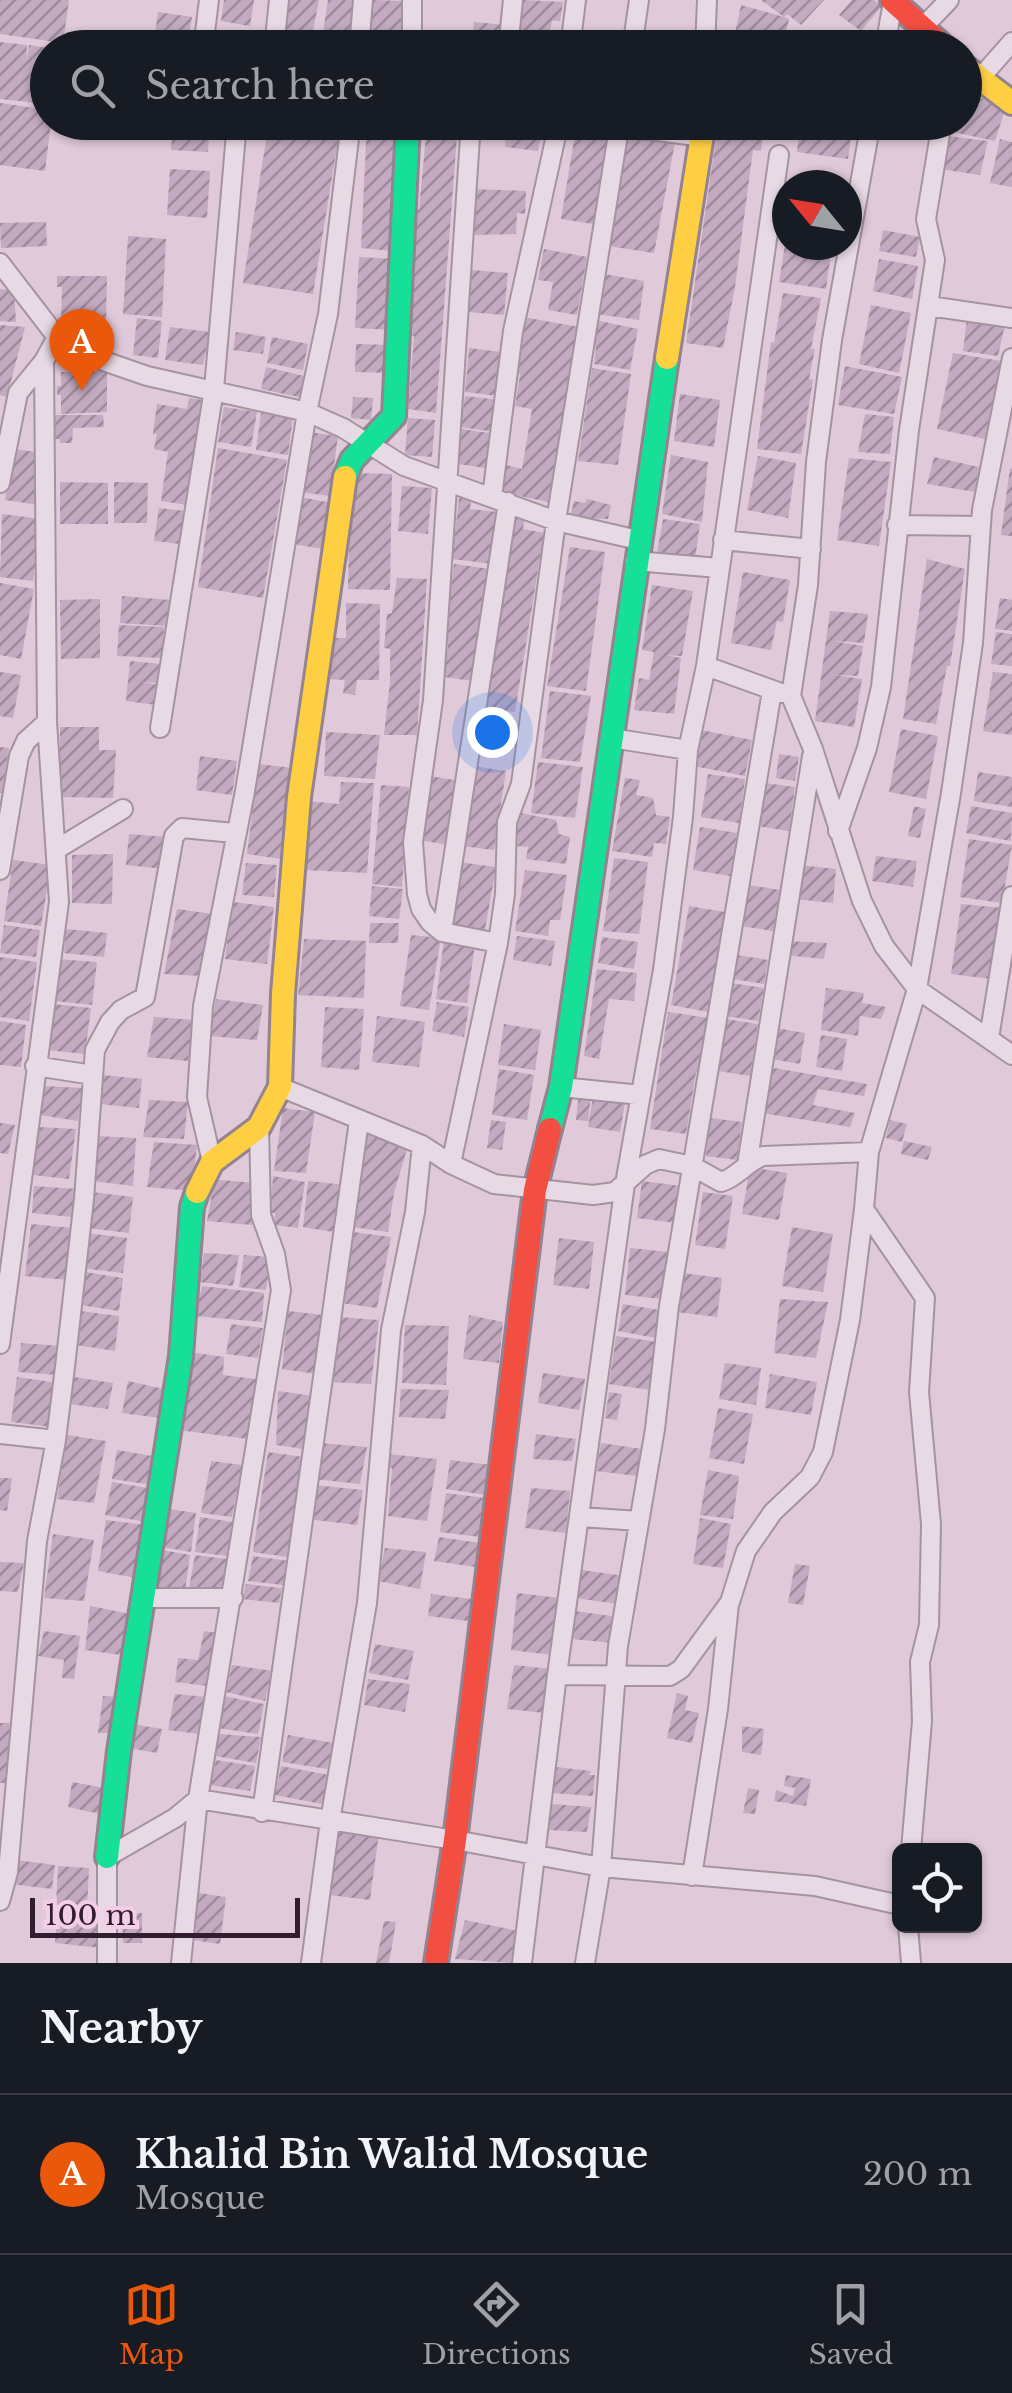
<!DOCTYPE html>
<html lang="en">
<head>
<meta charset="utf-8">
<style>
  body { margin:0; font-family:"Libre Baskerville",serif; background:#20242c; color:#f1f3f6 }
  .controls { position:absolute; right:30px; bottom:30px; display:grid; overflow:hidden; border-radius:15px; box-shadow:0 2px 8px #0004 }
  .controls button { width:90px; height:90px; display:grid; place-items:center; padding:0; border:0; border-bottom:2px solid #363941; background:#171b24; color:#f1f3f6; font:50px sans-serif }
  .compass { position:absolute; left:772px; top:170px; width:90px; height:90px; border-radius:50%; background:#171b24; box-shadow:0 2px 8px #0004; rotate:300deg }
  .scale { position:absolute; left:30px; bottom:25px; width:270px; box-sizing:border-box; padding-left:10px; border:5px solid #321c30; border-top:0; font-size:28px; line-height:35px; white-space:nowrap; color:#321c30; -webkit-text-stroke:8px #f2cee7; paint-order:stroke }
  .you { position:absolute; left:492px; top:732px; width:35px; height:35px; margin:-25px; border:8px solid #fff; border-radius:50%; background:#1a73e8; box-shadow:0 0 0 15px #1a73e833 }
  .badge { display:grid; place-items:center; width:65px; height:65px; border-radius:50%; background:#ea580c; color:#fff; font-size:32px; font-weight:700 }
  .pin { position:absolute; translate:-50% -82px; filter:drop-shadow(0 2px 5px #0008) }
  .pin::after { content:''; position:absolute; top:52px; width:35px; height:30px; background:inherit; clip-path:polygon(0 0,100% 0,50% 100%) }
  .list { margin:0; padding:0; list-style:none }
  h2 { display:flex; justify-content:space-between; align-items:center; height:130px; margin:0; padding:0 40px; font-size:42px }
  h2 small { font-size:32px; font-weight:400; color:#9ea1a6 }
  .list li { display:grid; grid-template-columns:65px 1fr auto; gap:30px; align-items:center; box-sizing:border-box; height:160px; padding:0 40px; border-top:2px solid #363941 }
  .list b { display:block; font-size:38px; white-space:nowrap }
  .list p { margin:0; font-size:32px; white-space:nowrap; color:#9ea1a6 }
  .list em { font-size:32px; font-style:normal; color:#9ea1a6 }
  .icon { flex:none; width:55px; height:55px; fill:none; stroke:currentColor; stroke-width:2; stroke-linecap:round; stroke-linejoin:round }
  .map { position:relative; flex:none; width:1012px; height:1963px; overflow:hidden }
  .search { position:absolute; background:#171b24; box-shadow:0 2px 8px #0004; left:30px; right:30px; top:30px; height:110px; display:flex; align-items:center; gap:25px; box-sizing:border-box; padding:0 35px; border-radius:55px; color:#9ea1a6; font-size:38px }
  .sheet { height:290px; background:#171b24 }
  nav { display:flex; justify-content:space-around; align-items:center; box-sizing:border-box; height:140px; border-top:2px solid #363941; background:#171b24; font-size:28px; color:#9ea1a6 }
  nav a { display:grid; justify-items:center; gap:5px }
  nav .on { color:#ea580c }
  .map>svg:first-child { display:block }
  .building { fill:url(#building-hatch) }
  .lines { fill:none; stroke-linecap:round; stroke-linejoin:round }
  .street-casing { stroke:#a593a0; stroke-width:22 }
  .fast-casing { stroke:#948390; stroke-width:28 }
  .slow-casing { stroke:#948390; stroke-width:28 }
  .jam-casing { stroke:#948390; stroke-width:28 }
  .street { stroke:#e8dae4; stroke-width:18 }
  .fast { stroke:#16e098; stroke-width:22 }
  .slow { stroke:#ffcf43; stroke-width:22 }
  .jam { stroke:#f24e42; stroke-width:22 }
</style>
</head>
<body>
<div class="map">
<svg width="1012" height="1963" viewBox="0 0 1012 1963">
  <defs>
    <pattern id="building-hatch" width="6" height="6" patternUnits="userSpaceOnUse" patternTransform="scale(2.5)"><rect width="6" height="6" fill="#c3aac0"/><path d="M-1 1l2-2M0 6l6-6M5 7l2-2" fill="none" stroke="#9f8a9c"/></pattern>
  </defs>
  <rect width="100%" height="100%" fill="#e0c9d9"/>
  <path class="building" d="M0,0H69L63,43L0,34Z
    M224,0H254L250,26L221,21Z
    M289,0H319L312,36L282,31Z
    M328,0H352V7H354L349,43L322,39Z
    M370,0L403,1L401,48H368Z
    M523,0L563,2L560,21H552L547,42L559,43V48H517Z
    M761,0H824L801,25L787,14L784,17L789,19L782,48H732L741,5L784,17Z
    M852,0H874L882,6L861,31L839,15Z
    M158,12L192,17L187,48H153Z
    M474,22L506,25L504,48H471Z
    M225,34L253,37L252,48H223Z
    M283,36L318,42L317,48H281Z
    M0,42L27,45L26,62L29,45L48,48V104L0,99Z
    M964,93L1006,106L995,141L948,131L951,122H964Z
    M0,103L48,110V122H51L45,171L0,165Z
    M173,122H210L208,152L171,150Z
    M269,122H341L313,294L243,283Z
    M367,122H402L393,251L361,248Z
    M423,122H458L436,413L408,409L414,336H408L414,209L419,210L426,135L422,134Z
    M508,122H543L538,151L505,147Z
    M577,122L609,127L593,224L561,219Z
    M800,122L852,129L848,159L797,152Z
    M626,131L676,137L654,253L608,246Z
    M717,132L763,138L761,151L753,150L735,287L723,348L686,343Z
    M948,136L988,141L980,175L940,169Z
    M1000,139L1012,142V187L990,183Z
    M170,169L210,171L207,218L167,215Z
    M473,189L526,191L525,214L517,213L516,234L470,235Z
    M46,222L47,246L1,248L0,223Z
    M883,230L920,237L916,257L879,251Z
    M128,236L166,239L162,317L123,314Z
    M785,245H832L826,289L779,282Z
    M544,249L587,257L577,315L548,310L553,282L538,280Z
    M359,257L395,259L391,330L355,328Z
    M879,259L918,266L912,299L873,291Z
    M472,270L508,273L504,315L468,312Z
    M599,273L644,281L639,320L596,314Z
    M57,276H107L106,325L61,324L62,287H57Z
    M0,289L14,290L16,322L0,321Z
    M783,293L821,298L811,349H815L809,379L813,380L801,454L757,449L771,342L774,343Z
    M871,305L911,313L899,373L859,364Z
    M523,317L579,327L548,502L501,492L506,465L522,469L532,409L515,406L520,375L514,368Z
    M137,318L162,321L158,358L133,355Z
    M967,318L1005,325L998,356L963,351Z
    M595,320L638,329L630,370L594,364L596,347H591Z
    M0,325L25,327L7,397L0,395Z
    M170,327L210,332L203,365L165,360Z
    M236,332L266,337L263,354L233,350Z
    M272,337L308,344L303,370L267,363Z
    M356,344L392,345L391,373L355,372Z
    M469,348L501,352L498,396L465,392Z
    M953,353L1001,361L985,439L937,429Z
    M845,366L902,377L894,414L838,405Z
    M266,367L304,376L299,397L261,389Z
    M592,368L631,374L618,465L578,461Z
    M107,371V412L61,414V395H57V386H61V372Z
    M680,394L720,400L714,447L674,441Z
    M465,396L499,400L495,432L460,427Z
    M353,397L373,398L371,420L351,418Z
    M189,398L203,400L187,505L161,501L168,452L154,449L157,434H153L157,404L187,409Z
    M224,407L257,412L251,447L218,442Z
    M261,413L293,417L288,455L256,450Z
    M865,414L894,417L890,454L858,452Z
    M54,415H103L104,427L73,428L72,443H60V439H54Z
    M408,418L435,420L432,457L405,455Z
    M462,429L495,434L491,469L458,464Z
    M308,432L338,436L330,496L299,492Z
    M218,448L287,460L263,598L198,587Z
    M13,449L43,453L39,505L5,500Z
    M671,455L708,462L702,522L662,514Z
    M758,456L796,463L788,518L747,510Z
    M934,457L979,467L975,492L927,484Z
    M849,458L891,462L879,546L837,540Z
    M1010,468L1012,469V536L1001,535Z
    M350,473L392,474L390,590L348,589Z
    M60,482L108,483V524H60Z
    M114,482L148,483L147,523H114Z
    M402,486L432,488L428,534L398,531Z
    M300,497L332,503L324,549L292,544Z
    M459,498L471,499L470,509L498,512L492,564L452,559Z
    M587,499L611,505L608,519L570,518L574,501L585,503Z
    M159,508L185,511L180,544L154,541Z
    M2,514L41,519L33,581L0,577Z
    M515,514L525,516L523,529L544,533L515,712L493,710L491,725L480,723Z
    M663,519L700,524L695,559L657,553Z
    M570,547L605,552L586,691L547,686Z
    M927,559L965,569L950,666H947L936,724L903,719Z
    M454,564L490,569L473,681L444,677L448,646V640H444Z
    M743,572L790,580L783,622L777,621L771,650L731,643Z
    M397,578L427,579L417,735H384L390,682V649L384,648L387,614L392,613Z
    M0,583L34,589L21,659L0,655Z
    M652,585L693,591L682,656L665,655L681,658L674,714L634,710L639,678L649,680L654,652L642,650Z
    M122,596L170,600L168,626L120,623Z
    M1000,598L1012,600V631L995,629Z
    M100,599V658L61,659L60,600Z
    M346,603L380,604L379,680H357L355,695L343,693L345,680L327,679L330,638H346Z
    M830,611L868,614L864,643L833,641L863,646L858,676L835,675L862,679L854,727L815,721Z
    M119,625L164,627L162,658L117,656Z
    M996,632L1012,634V666L991,664Z
    M130,661L161,664L159,683L141,682L159,685L156,705L126,701Z
    M0,672L21,675L13,718L0,716Z
    M993,672L1012,674V735L983,731Z
    M550,691L591,696L580,762L541,758Z
    M60,727H99V750H116L113,798L59,797Z
    M901,729L938,736L926,799L889,792Z
    M701,730L752,740L745,776L694,766Z
    M326,732L380,735L375,779L324,776Z
    M0,747L9,748L2,793H0Z
    M779,754L799,757L795,781L776,778Z
    M200,756L237,761L232,795L196,790Z
    M538,762L583,767L575,818L531,813Z
    M258,764L293,768L281,859L247,854Z
    M474,766L506,771L494,850L462,846Z
    M978,772L1012,777V807L974,801Z
    M708,774L745,779L739,823L701,817Z
    M430,776L460,781L449,845L419,840Z
    M625,778L640,780L636,795L653,798L656,815L670,817L666,844L654,843L652,857L612,851Z
    M341,782L374,783L367,873L304,870L308,801L339,804Z
    M765,783L795,787L789,831L758,826Z
    M381,785L409,787L402,887L372,884Z
    M914,806L926,809L920,838L908,836Z
    M971,806L1012,813L1011,841L966,833Z
    M516,812L556,820L559,834L570,837L566,864L526,859L528,847L517,846L518,837L510,836Z
    M700,827L737,833L730,876L693,870Z
    M129,834L168,837L165,869L126,865Z
    M969,839L1012,845L1002,903L960,897Z
    M113,854L112,904L72,903V855Z
    M876,856L917,861L913,887L872,881Z
    M614,858L648,862L639,934L603,931Z
    M13,860L51,865L41,926L4,921Z
    M458,862L496,867L485,930L448,924Z
    M246,863L277,865L274,897L242,895Z
    M798,865L836,869L833,903L794,899Z
    M525,870L567,875L560,920H550L548,936L515,931Z
    M749,885L780,890L773,931L741,926Z
    M372,886L403,889L399,919L369,916Z
    M232,902L274,907L267,964L225,959Z
    M961,904L1003,908L992,979L951,974Z
    M689,906L725,912L708,1012L671,1005Z
    M177,909L213,914L203,976L164,974Z
    M370,923H399L398,943H369Z
    M4,925L40,930L36,957L0,953Z
    M66,929L107,933L104,957L64,953Z
    M411,935L441,938L429,1010L400,1006Z
    M517,936L555,941L551,966L513,960Z
    M602,937L638,942L634,969L598,963Z
    M304,939L366,941L364,998L298,995Z
    M444,940L475,944L467,1003L436,999Z
    M787,941L827,943L824,959L785,955Z
    M737,955L768,960L764,984L733,979Z
    M0,957L37,962L29,1021L0,1017Z
    M57,959L97,962L92,1005L54,1001Z
    M597,969L637,973L634,1001L609,999L599,1059L584,1056Z
    M731,983L764,988L758,1021L725,1016Z
    M826,988L864,993L862,1003L886,1007L881,1019L860,1016L858,1036L821,1030Z
    M216,999L263,1005L257,1040L209,1036Z
    M437,1002L469,1007L464,1037L432,1031Z
    M53,1004L91,1008L85,1054L47,1050Z
    M325,1007L364,1009L359,1070L321,1067Z
    M668,1012L709,1018L701,1073L696,1072L686,1134L650,1129Z
    M377,1016L425,1022L419,1067L372,1062Z
    M154,1017L194,1020L188,1061L147,1057Z
    M726,1019L758,1024L750,1076L718,1071Z
    M0,1021L26,1025L21,1067L0,1065Z
    M504,1024L541,1030L535,1070L498,1065Z
    M776,1028L805,1033L800,1064L771,1059Z
    M821,1035L847,1039L842,1071L816,1067Z
    M768,1067L867,1084L864,1096L818,1089L813,1105L855,1113L850,1127L762,1113Z
    M499,1069L534,1075L527,1120L492,1115Z
    M103,1075L142,1079L139,1108L99,1104Z
    M44,1086L82,1088L78,1121L40,1115Z
    M594,1091L626,1097L620,1132L588,1127Z
    M579,1093L591,1094L588,1121L576,1120Z
    M149,1100L188,1102L184,1139L143,1137Z
    M283,1108L315,1112L306,1173L274,1171Z
    M710,1118L742,1122L737,1160L706,1156Z
    M491,1120L506,1122L502,1150L487,1148Z
    M890,1120L907,1124L902,1142L886,1138Z
    M0,1123L15,1125L8,1154L0,1153Z
    M39,1127L76,1129L69,1179L33,1175Z
    M367,1134L409,1142L394,1193L388,1232L352,1227Z
    M97,1136L136,1138L133,1186L92,1181Z
    M904,1141L932,1147L928,1160L901,1154Z
    M154,1142L197,1145L192,1191L147,1187Z
    M750,1167L787,1173L779,1220L742,1214Z
    M273,1176L305,1182L298,1228L274,1225L275,1213H270Z
    M209,1179L256,1183L252,1225L207,1221L212,1193L207,1192Z
    M308,1181L347,1185L339,1233L303,1227Z
    M642,1181L681,1186L676,1223L637,1218Z
    M34,1186L76,1189L72,1217L32,1213Z
    M91,1192L133,1197L129,1233L87,1228Z
    M703,1192L733,1196L725,1249L695,1245Z
    M31,1224L72,1228L67,1280L25,1276Z
    M792,1227L833,1234L823,1292L782,1286Z
    M353,1232L391,1237L377,1308L341,1303Z
    M86,1233L127,1238L123,1273L80,1268Z
    M559,1238L594,1242L589,1289L553,1285Z
    M630,1248L668,1252L662,1299L625,1295Z
    M204,1253L239,1255L233,1286L200,1282Z
    M244,1255L271,1257L266,1290L239,1287Z
    M85,1272L123,1278L119,1311L80,1305Z
    M682,1273L722,1278L717,1317L677,1312Z
    M202,1286L264,1293L262,1322L195,1316Z
    M780,1299L828,1302L816,1358L774,1353Z
    M623,1304L660,1310L656,1338L618,1331Z
    M80,1311L119,1316L115,1351L76,1345Z
    M288,1311L324,1315L317,1374L282,1369Z
    M469,1315L503,1322L499,1363L463,1359Z
    M339,1317L379,1320L371,1384L328,1382Z
    M231,1324L263,1328L258,1358L226,1354Z
    M405,1325L449,1326L446,1385L402,1383Z
    M616,1336L658,1342L650,1390L609,1384Z
    M21,1343L62,1346L57,1375L18,1372Z
    M189,1352L224,1357L223,1375L257,1379L248,1439L178,1430Z
    M725,1363L761,1368L756,1405L719,1399Z
    M543,1373L585,1379L579,1410L538,1403Z
    M770,1374L817,1382L811,1415L765,1408Z
    M17,1377L58,1383L52,1427L11,1422Z
    M74,1377L113,1383L108,1409L69,1404Z
    M128,1381L168,1390L160,1418L122,1413Z
    M401,1389L449,1390L445,1419L399,1417Z
    M278,1391L313,1396L303,1449L276,1445Z
    M609,1392L622,1394L617,1420L605,1418Z
    M718,1408L753,1414L744,1464L709,1458Z
    M536,1434L576,1439L572,1461L533,1459Z
    M67,1435L106,1441L94,1503L57,1499Z
    M320,1443L367,1447L360,1484L314,1479Z
    M601,1443L642,1449L637,1476L596,1471Z
    M117,1450L158,1457L152,1485L112,1479Z
    M268,1452L303,1457L288,1557L253,1552Z
    M388,1454L437,1459L427,1521L388,1516L392,1468L384,1467Z
    M450,1460L492,1465L486,1495L446,1489Z
    M211,1461L242,1465L232,1517L201,1513Z
    M708,1470L739,1476L733,1519L700,1515Z
    M0,1478H12L7,1511L0,1510Z
    M112,1482L154,1489L147,1522L105,1515Z
    M314,1485L363,1490L357,1525L307,1519Z
    M531,1488L570,1491L566,1533L525,1528Z
    M446,1493L485,1498L480,1537L440,1532Z
    M169,1509L196,1513L191,1552L161,1547Z
    M200,1517L233,1522L227,1556L195,1552Z
    M700,1518L731,1524L723,1568L693,1564Z
    M106,1520L146,1525L136,1578L98,1571Z
    M53,1534L94,1540L84,1601L44,1598Z
    M439,1537L480,1543L475,1567L434,1561Z
    M385,1548L426,1552L420,1589L378,1581Z
    M162,1550L190,1555L185,1591L155,1587Z
    M195,1555L228,1559L223,1593L189,1588Z
    M253,1556L289,1561L283,1585L248,1581Z
    M0,1562L24,1563L18,1592L0,1591Z
    M795,1564L810,1566L803,1605L788,1603Z
    M581,1570L625,1576L618,1604L575,1598Z
    M246,1584L282,1588L279,1603L242,1599Z
    M517,1593L560,1598L552,1655L511,1650Z
    M431,1594L472,1599L468,1621L428,1616Z
    M90,1606L131,1614L121,1655L85,1650Z
    M574,1611L619,1617L613,1643L572,1639Z
    M44,1631L80,1636L74,1679L62,1678L64,1660L38,1656Z
    M204,1631L218,1633L208,1686L175,1682L178,1658L198,1660Z
    M375,1644L414,1651L408,1680L369,1673Z
    M232,1665L272,1671L265,1701L226,1692Z
    M514,1665L551,1669L544,1713L507,1709Z
    M368,1679L410,1684L405,1712L364,1705Z
    M677,1693L688,1696L685,1710L699,1713L692,1743L667,1738Z
    M175,1694L207,1697L199,1734L168,1730Z
    M103,1696L117,1697L110,1733H98Z
    M224,1696L264,1704L258,1734L218,1728Z
    M0,1723H10L8,1783H0Z
    M133,1724L162,1729L157,1753L128,1748Z
    M742,1726L764,1729L761,1755L742,1752Z
    M219,1734L261,1737L256,1763L215,1756Z
    M288,1735L334,1743L327,1769L282,1762Z
    M216,1760L255,1766L250,1791L210,1785Z
    M281,1766L329,1775L322,1804L275,1795Z
    M556,1767L591,1771L589,1775H595L593,1796L553,1793Z
    M786,1775L811,1779L806,1806L774,1801L776,1790L793,1796L795,1788L784,1786Z
    M72,1782L105,1788L100,1814L68,1807Z
    M748,1788L759,1790L755,1814L743,1813Z
    M551,1804L591,1807L587,1832L549,1830Z
    M340,1828L379,1832L370,1900L329,1895Z
    M15,1860L55,1865L52,1889L11,1884Z
    M58,1866L89,1868L87,1908L56,1905Z
    M199,1893L226,1897L220,1944L193,1940Z
    M142,1913V1943H123L122,1915Z
    M57,1918L104,1922L102,1948L55,1943Z
    M465,1920L518,1931L511,1963L455,1959Z
    M384,1921L396,1922L389,1963H376Z"/>
  <g class="lines">
    <defs>
      <path id="street" d="M923,27L949,0
        M203,48L209,0
        M274,48L279,0
        M359,48L363,0
        M412,48V0
        M508,48L513,0
        M570,48L576,0
        M632,48L639,0
        M705,48L707,0
        M885,48L893,1
        M981,77L1012,42
        M471,122L433,700L413,842L417,894L421,909L430,922L442,932L498,943
        M620,122L556,521L521,784L507,822L505,894L498,943L451,1164L494,1184L593,1195L615,1192L645,1165L659,1159L692,1166L721,1182C738,1177 746,1162 763,1156L869,1152
        M871,122L832,340L816,462L808,585L791,696L813,749L862,901L884,946L917,989L869,1152L864,1209L925,1298L919,1392L931,1524L929,1625L920,1662L922,1721L911,1850
        M619,126L704,137
        M0,263L57,337L98,359L147,376L307,412L343,428L404,466L556,521L638,540
        M929,306L1012,318
        M1012,358L982,510L973,643L951,793L917,989L1012,1055
        M0,483L18,393L44,361
        M492,497L513,331L559,122
        M897,525L980,526
        M723,540L811,549
        M635,561L719,568
        M706,666L781,693
        M160,728L214,389L237,122
        M611,738L688,750
        M838,831L867,748L881,687L909,430L935,260L926,219L942,122
        M57,849L123,809
        M0,870L19,756L26,741L47,722
        M442,932L508,502
        M989,1038L1012,896
        M35,1066L93,1075
        M280,1087L422,1145L451,1164
        M561,1087L641,1095
        M212,1162L197,1097L203,1006L245,791L307,412L328,314L351,122
        M747,1165L812,756
        M0,1344L59,902L47,722L44,361L57,337
        M0,1434L56,1440
        M581,1517L639,1521
        M145,1598H233
        M557,1675L670,1676L681,1669L730,1602L746,1551L773,1512L810,1477L823,1452L850,1320L864,1209
        M262,1812L359,1121
        M692,1876L718,1709L729,1604
        M0,1901L8,1872L37,1541L56,1440L65,1367L84,1199L95,1050L110,1022L121,1010L145,997L174,836L182,828L234,833
        M908,1926L911,1963
        M107,1963V1857L175,1818L198,1799L455,1840L601,1867L815,1886L900,1905
        M181,1963L198,1799L281,1290L275,1254L261,1215L259,1127
        M311,1963L330,1821L367,1603L391,1330L415,1212L422,1145
        M522,1963L557,1675L625,1184L663,970L683,817L688,750L706,666L779,155
        M585,1963L601,1867L618,1646L655,1429L669,1306L772,691"/>
      <path id="fast" d="M345,477L352,460L394,416L408,122
        M550,1129L561,1087L667,358
        M107,1857L119,1751L181,1356L192,1207L197,1192"/>
      <path id="slow" d="M964,66L1012,103
        M667,358L704,122
        M197,1192L212,1162L259,1127L280,1087L283,994L299,797L345,477"/>
      <path id="jam" d="M892,0L945,48
        M436,1963L455,1840L535,1190L550,1129"/>
    </defs>
    <use href="#street" class="street-casing"/>
    <use href="#fast" class="fast-casing"/>
    <use href="#slow" class="slow-casing"/>
    <use href="#jam" class="jam-casing"/>
    <use href="#street" class="street"/>
    <use href="#fast" class="fast"/>
    <use href="#slow" class="slow"/>
    <use href="#jam" class="jam"/>
  </g>
</svg>
<div class="controls">
<button><svg class="icon" aria-label="locate" viewBox="0 0 24 24"><circle cx="12" cy="12" r="6"/><path d="M12 2v4M12 18v4M2 12h4M18 12h4"/></svg></button>
</div>
<svg class="compass" viewBox="-18 -18 36 36"><path d="M0-13l5 13h-10z" fill="#e53935"/><path d="M0 13l5-13h-10z" fill="#9ea1a6"/></svg>
<div class="scale">100 m</div>
<div class="you"></div>
<div class="pin badge" style="left:82px;top:391px">A</div>
<div class="search"><svg class="icon" aria-label="search" viewBox="0 0 24 24"><circle cx="10" cy="10" r="6"/><path d="M15 15l6 6"/></svg>Search here</div>
</div>
<section class="sheet">
<h2>Nearby<small></small></h2>
<ul class="list">
<li><span class="badge">A</span><div><b>Khalid Bin Walid Mosque</b><p>Mosque</p></div><em>200 m</em></li>
</ul>
</section>
<nav>
<a class="on"><svg class="icon" aria-label="map" viewBox="0 0 24 24"><path d="M3 6l6-2 6 2 6-2v14l-6 2-6-2-6 2zM9 4v14M15 6v14"/></svg>Map</a>
<a><svg class="icon" aria-label="directions" viewBox="0 0 24 24"><path d="M12 3l9 9-9 9-9-9zM9 14v-3h6M13 9l2 2-2 2"/></svg>Directions</a>
<a><svg class="icon" aria-label="saved" viewBox="0 0 24 24"><path d="M7 4h10v16l-5-4-5 4z"/></svg>Saved</a>
</nav>
</body>
</html>
